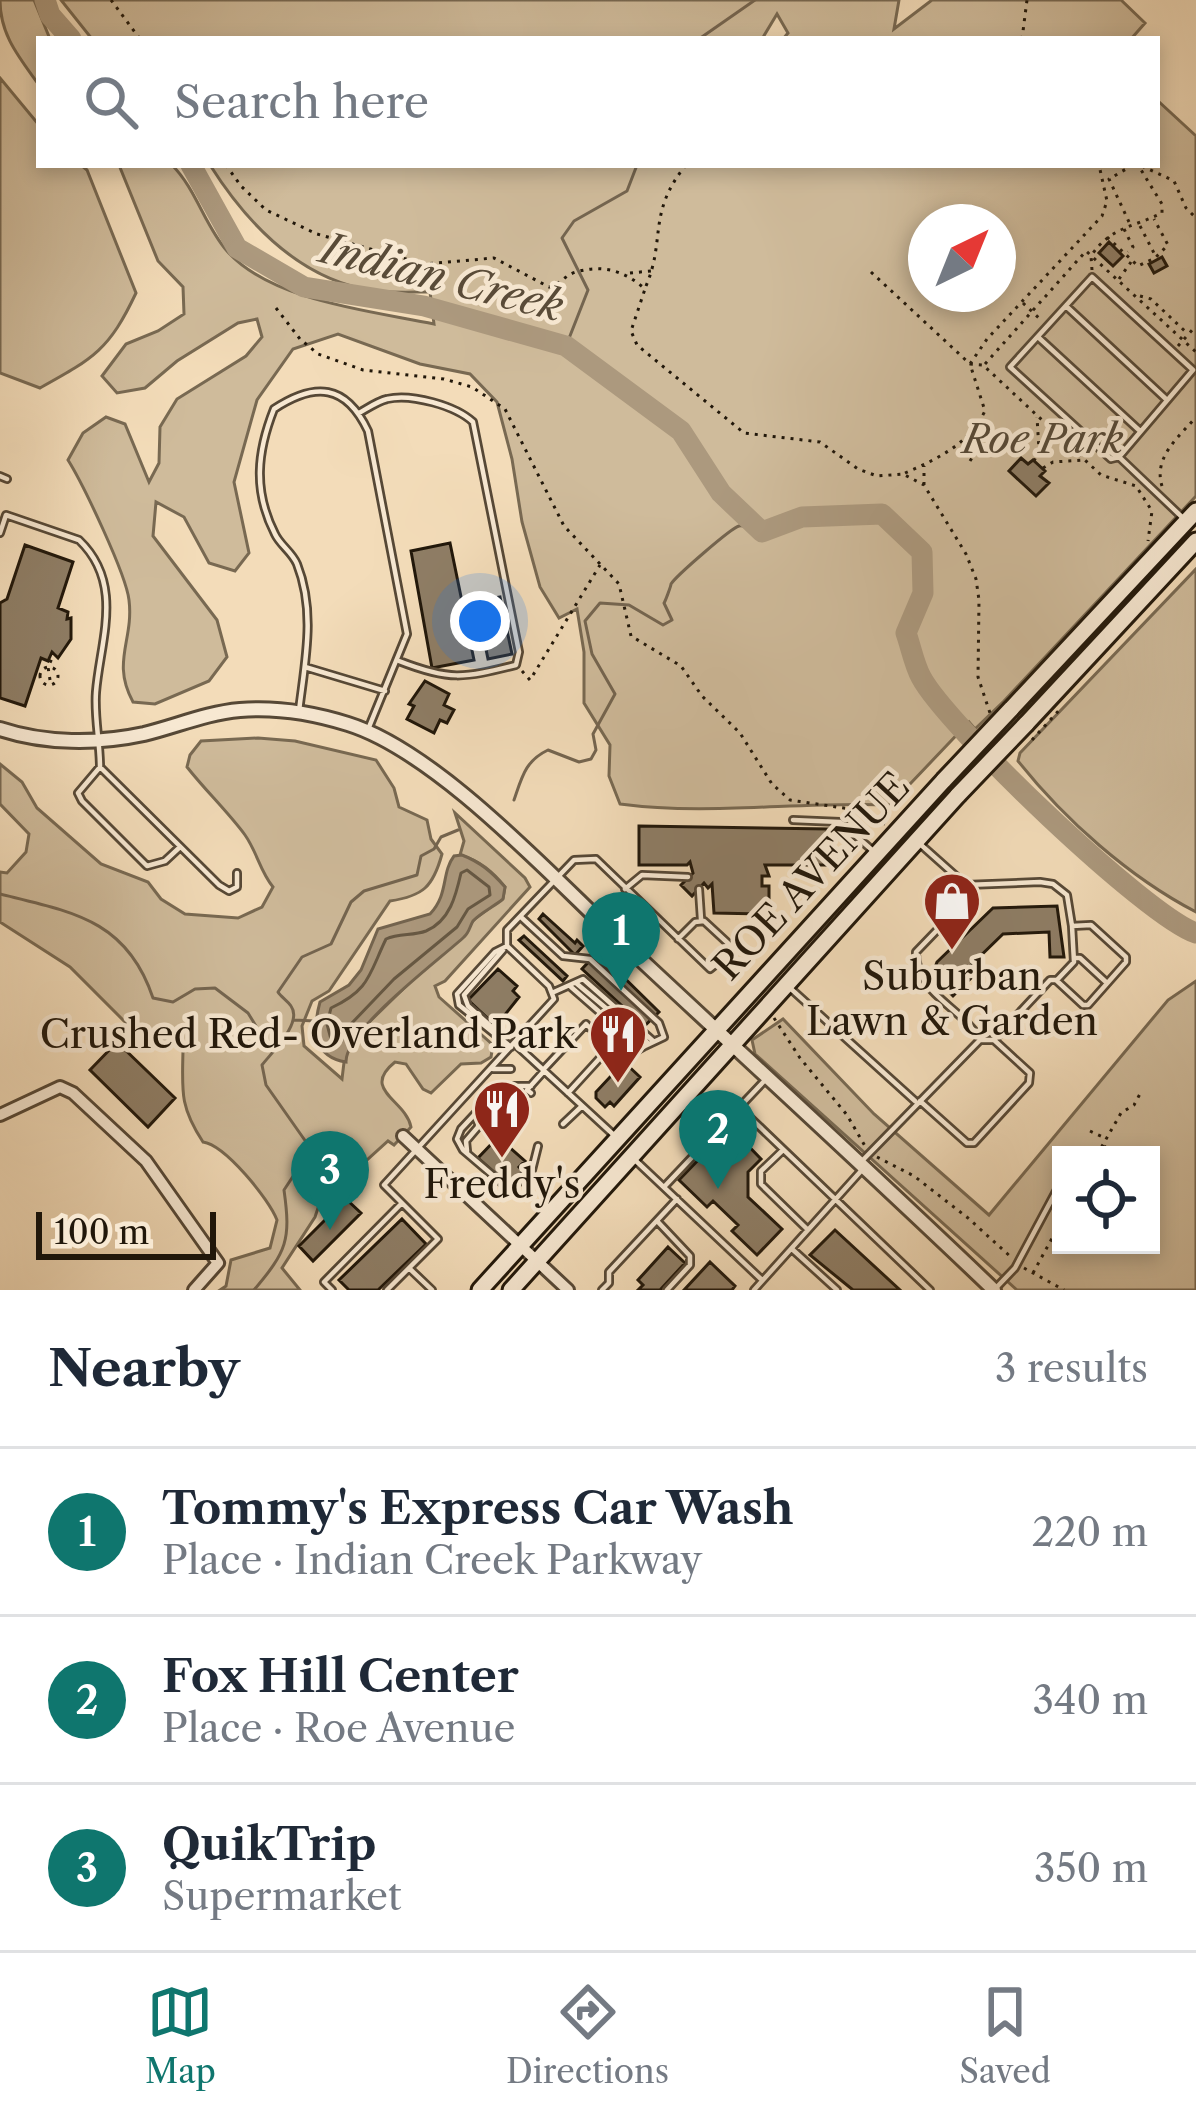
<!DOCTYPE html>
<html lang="en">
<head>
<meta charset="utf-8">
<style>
  body { margin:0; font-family:"Libre Caslon Text",serif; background:#f6f6f7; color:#1f2937 }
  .controls { position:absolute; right:36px; bottom:36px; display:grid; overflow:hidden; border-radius:0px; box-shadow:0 6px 18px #0003 }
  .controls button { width:108px; height:108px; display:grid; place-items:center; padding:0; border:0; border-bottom:3px solid #e0e1e3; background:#fff; color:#1f2937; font:60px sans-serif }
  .compass { position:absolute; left:908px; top:204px; width:108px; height:108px; border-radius:50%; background:#fff; box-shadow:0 6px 18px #0003; rotate:43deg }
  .scale { position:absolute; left:36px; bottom:30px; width:180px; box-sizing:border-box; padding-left:12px; border:6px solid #21170a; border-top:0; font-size:33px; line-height:42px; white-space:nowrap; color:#21170a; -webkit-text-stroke:9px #f7e8d2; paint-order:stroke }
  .you { position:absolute; left:480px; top:621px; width:42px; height:42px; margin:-30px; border:9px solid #fff; border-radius:50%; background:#1a73e8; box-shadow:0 0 0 18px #1a73e833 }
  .badge { display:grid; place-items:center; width:78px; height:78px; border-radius:50%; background:#0f766e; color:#fff; font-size:39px; font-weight:700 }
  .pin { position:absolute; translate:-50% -99px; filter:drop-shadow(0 3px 6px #0008) }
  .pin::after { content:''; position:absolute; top:63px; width:42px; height:36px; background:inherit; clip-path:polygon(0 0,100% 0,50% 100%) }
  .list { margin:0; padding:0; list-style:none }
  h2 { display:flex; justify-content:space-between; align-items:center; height:156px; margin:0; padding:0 48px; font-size:51px }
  h2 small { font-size:39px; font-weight:400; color:#747a83 }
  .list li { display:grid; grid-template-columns:78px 1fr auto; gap:36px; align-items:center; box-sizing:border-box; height:168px; padding:0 48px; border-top:3px solid #e0e1e3 }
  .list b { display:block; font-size:45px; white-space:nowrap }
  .list p { margin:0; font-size:39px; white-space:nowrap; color:#747a83 }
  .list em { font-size:39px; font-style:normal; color:#747a83 }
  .icon { flex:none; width:66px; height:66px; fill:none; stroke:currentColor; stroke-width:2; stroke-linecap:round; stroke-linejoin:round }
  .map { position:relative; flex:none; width:1196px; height:1290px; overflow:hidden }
  .search { position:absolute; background:#fff; box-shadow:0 6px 18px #0003; left:36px; right:36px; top:36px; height:132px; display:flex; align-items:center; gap:30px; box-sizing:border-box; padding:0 42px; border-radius:0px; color:#747a83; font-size:45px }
  .sheet { height:660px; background:#fff }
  nav { display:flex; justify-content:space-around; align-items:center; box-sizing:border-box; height:168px; border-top:3px solid #e0e1e3; background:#fff; font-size:33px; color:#747a83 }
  nav a { display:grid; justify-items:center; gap:6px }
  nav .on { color:#0f766e }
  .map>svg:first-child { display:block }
  .green { fill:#cfbb9b; stroke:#786952; stroke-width:3; fill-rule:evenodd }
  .water { fill:#ac997e; stroke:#746550; stroke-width:3 }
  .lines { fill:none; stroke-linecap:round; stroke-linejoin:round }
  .shore { stroke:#665844; stroke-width:3 }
  .stream { stroke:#746550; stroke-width:3 }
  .river { stroke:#ac997e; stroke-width:21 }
  .building { fill:#8e7d65; stroke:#21170a; stroke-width:3 }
  .service-casing { stroke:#564836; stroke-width:10 }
  .minor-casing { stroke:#564836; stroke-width:16 }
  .tertiary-casing { stroke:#564836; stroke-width:18 }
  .secondary-casing { stroke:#21170a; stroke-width:21 }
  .path { stroke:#21170a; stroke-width:3; stroke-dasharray:3 6; stroke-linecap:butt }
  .service { stroke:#f7e8d2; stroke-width:4.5 }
  .minor { stroke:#f7e8d2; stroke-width:10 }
  .tertiary { stroke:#f7e8d2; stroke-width:12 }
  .secondary { stroke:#f7e8d2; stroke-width:15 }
  .secondary-bridge-casing { stroke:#21170a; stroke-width:21; stroke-linecap:butt }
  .secondary-bridge { stroke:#f7e8d2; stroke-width:15 }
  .labels { text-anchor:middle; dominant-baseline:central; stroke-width:9; stroke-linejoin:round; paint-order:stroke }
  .park-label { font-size:39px; font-style:italic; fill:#554836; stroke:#f7e8d2 }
  .street-label { font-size:39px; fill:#21170a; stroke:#f7e8d2 }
  .poi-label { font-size:39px; fill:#21170a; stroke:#f7e8d2 }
  .water-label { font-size:42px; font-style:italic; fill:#594b38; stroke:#f7e8d2 }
</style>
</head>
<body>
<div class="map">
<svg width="1196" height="1290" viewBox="0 0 1196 1290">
  <rect width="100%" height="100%" fill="#f3dcb9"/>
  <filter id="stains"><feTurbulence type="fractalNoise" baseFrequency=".00167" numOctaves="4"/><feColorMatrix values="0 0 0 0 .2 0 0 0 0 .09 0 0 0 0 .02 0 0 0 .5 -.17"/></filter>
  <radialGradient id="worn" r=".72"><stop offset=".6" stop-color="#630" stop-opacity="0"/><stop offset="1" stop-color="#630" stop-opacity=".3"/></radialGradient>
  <path class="green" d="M0,0H34L50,39H39V85C19,57 0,35 0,0Z
    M61,0H899L894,29L932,0H1121L1145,23L1131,39H783L788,33L777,14L762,39H92Z
    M0,78L39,125V165H81L87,170L136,293C109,350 94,358 40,388L0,373Z
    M1157,100L1196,136V496L1004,701L975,729L969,722L890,805C799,801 710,816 620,804L609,776L610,745L584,703V652L577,609L559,618L540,587L522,522L512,459L497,402L470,374L420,364L338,334L293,349L257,400L234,482L249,553L235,571L209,563L184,517L156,502L153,536L217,620L227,657L209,681L155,704L133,702C111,662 134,640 129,600C126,574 83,484 68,460L83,433L106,417L125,424L149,482L159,463L160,427L177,399L246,356L262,337L257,319L238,323L177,361L145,388L117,393L102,376L126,344L158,331L184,314L183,287L158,261L119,165H172C196,189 205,226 227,251C271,301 371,311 434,324L430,292C412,292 392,293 374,291C301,280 248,225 210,165H1157ZM926,222H998V294H926Z
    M1196,569V912C1129,877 1065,820 1018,761L1020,753Z
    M258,738L295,741L376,760L394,788L399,807L427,820L431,839L442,854C433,887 423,896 390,901L329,991L312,1001L302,1026L304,1046L342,1079L345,1054L360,1031L476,918L503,898L505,887C492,871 480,861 460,855L464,841L455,813L525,878L530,887L445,981L435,986L439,997L493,1045L491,1057L481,1063L461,1064L431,1093L423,1089L406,1064L395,1062C360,1090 406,1100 411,1127L394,1145L388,1141L358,1168L348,1170L338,1186L320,1202L315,1217L282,1268L300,1290H220L226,1286L231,1260L270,1248L277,1220C269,1199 225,1145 203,1142C180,1107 182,1092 183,1051L167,1039L140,1037L70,967L0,922V872L7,873L26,852L29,834L0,804V764L22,782L37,808L101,864L148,882L161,899L185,914L238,918L262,907L273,887C260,871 257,852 245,835C228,812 205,790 187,767L190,755L201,741Z
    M1196,981V1290H1017L755,1054L752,1040L783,1019L874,1114L989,1215L1168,1000ZM1061,1155H1151V1245H1061Z"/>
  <path class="water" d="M462,855C480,862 492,872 505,887L503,899C495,906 480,913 473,921C470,926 469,933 464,937C438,961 345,1030 346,1062C314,1057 312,1031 320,1002L349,985L361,970L378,929L430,914C449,894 441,873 454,856Z"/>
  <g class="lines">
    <path class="shore" d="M467,870L489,887L490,895L468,909L457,927L394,979L351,1024L341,1042L332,1043L327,1024L331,1008C370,990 369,974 386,939C399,933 413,936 426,931C450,921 456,895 461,873Z"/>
    <path class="stream" d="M699,39L755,0
      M566,346L588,290L562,238L574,221L627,191L637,165
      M514,800C522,777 525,761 548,750L579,762L591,759L596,750L593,734L615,694L592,654L585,621L600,603L629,605L663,625L672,620L664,603C665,602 671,586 671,584C676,576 731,528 739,526C743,525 754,528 758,529
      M0,894C73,912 127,920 153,998L173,1002L195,989L215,988L248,1013L272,1052
      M294,1020L315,1021
      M254,1290C287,1251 291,1240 284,1190L311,1149L266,1085L262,1065C272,1052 303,1023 291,1006C287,1000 281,997 278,992L302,957L331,944L351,902L364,891L417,875L421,856L434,849L441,837L458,830"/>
    <path class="river" d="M45,0L50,15L71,39
      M191,165L237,248L304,287L424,306L566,346L681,431L721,493L762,532L802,517L882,514L922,552L923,593L906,633C911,647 914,664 921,677C946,725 1147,917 1196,933"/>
  </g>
  <path class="building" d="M1109,242L1123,256L1113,266L1099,253Z
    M1162,257L1167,266L1154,273L1149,264Z
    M1021,458L1028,464L1033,460L1045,471L1040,476L1049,483L1036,496L1009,471Z
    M450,543L474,660L432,668L411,551Z
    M25,545L73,562L58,608L68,612L67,619L71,618V639L58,658L52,652L48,661L41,658L25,706L0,698V603L7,599Z
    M500,597L512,654L488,659L476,601Z
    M425,681L449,694L444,705L454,710L447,723L440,720L434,733L407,719L414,706L409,704Z
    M639,826L829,829L828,865H765L769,876H762V886H769V905H762V914L714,913L712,884L708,888L704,883L692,896L681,885L693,873L690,862L687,865H639Z
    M1057,906L1064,957H1050L1049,932L1003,934L966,970L973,976L953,996L932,975L937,962L993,908Z
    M543,914L575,943L577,940L583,946L575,955L539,919Z
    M524,936L567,976L563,981L519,940Z
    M598,952L659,1012L629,1041L621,1033L633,1020L632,1015L582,969Z
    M498,969L517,986L513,991L519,997L496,1026L468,1000Z
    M117,1042L175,1098L148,1127L90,1070Z
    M624,1062L640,1077L614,1106L610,1102L605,1107L596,1098V1092Z
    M730,1127L761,1159L748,1172V1197L782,1229L757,1255L732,1231L738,1225L713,1201L707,1207L679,1180Z
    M498,1137L525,1161L519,1167L523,1171L514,1181L510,1178L506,1183L478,1158Z
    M346,1199L361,1213L313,1261L299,1246Z
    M402,1219L426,1244L378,1290H349L339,1280Z
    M835,1230L900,1290H853L810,1255Z
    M668,1247L685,1263L660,1290H638L643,1285L638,1280Z
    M710,1262L735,1286L732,1290H684Z"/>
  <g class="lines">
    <defs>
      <path id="service" d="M1066,306L1167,400
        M1038,337L1140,431
        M359,413C368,408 378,401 387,399C411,393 456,406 473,422L519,652L516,665C463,678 450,681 399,661
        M1119,457L1193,370L1092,277L1010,367L1111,459L1119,457L1183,518
        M0,476L7,479
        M0,533L6,515L79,540C125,584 100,641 96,692C94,716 100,742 100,767L219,885L229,891L237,887V873
        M305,667L385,691
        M299,711C305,661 316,612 297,564C292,552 280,545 275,534C253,491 257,452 274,409C315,382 346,384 368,431L407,634L369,727
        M100,767L78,793L82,801L147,866L165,861L180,847
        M793,820L840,822L872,850
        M966,885V900L916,952C915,993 960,1006 979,1038
        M625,889L642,875L688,877
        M699,889L701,919
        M522,918L563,956L590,959L659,1023L664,1037L645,1046L635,1043L571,987
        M507,946L495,952L457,994L459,1005L511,1047
        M1075,958H1080L1107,983
        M1057,980L1074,962L1072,926
        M576,983L649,1044
        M790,988L915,1101
        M554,992L583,979L652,1040
        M495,1030L468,1006L464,995L503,950
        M514,1043L616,1137
        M610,1047L629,1055L645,1046
        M493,1069H511
        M543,1070L586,1024L610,1047L568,1093
        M531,1086H501L461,1129L457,1139L463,1150L510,1190L532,1170L538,1146
        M531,1093L527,1090L544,1071
        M920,1101L967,1143H974L1029,1083L1030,1073L994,1040
        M739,1107L930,1290
        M563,1124L581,1107
        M783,1150L761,1171V1184L807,1229
        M467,1151L466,1141L478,1127L479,1113
        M635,1160L762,1280
        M860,1163L980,1040H994L1050,980H1056L1083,1005H1088L1126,962V957L1091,925L1072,926L1067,895L1053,884L1040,882L966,885L920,844
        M664,1187L767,1078
        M402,1203L384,1185L554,999L549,986L507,946V930L574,860L596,859L710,969L731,952V946L704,921L695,922L678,939
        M658,1222L690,1256V1265L667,1290
        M792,1249L837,1290
        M410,1269L432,1290
        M332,1290L324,1282L402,1203L438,1239L387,1290
        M602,1290L609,1283V1272L677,1199
        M754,1290L861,1171
        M994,1290L1015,1268L1061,1182"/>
      <path id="minor" d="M0,1115L60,1087L73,1093L146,1161L218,1263L194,1290
        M403,1136L568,1290"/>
      <path id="tertiary" d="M0,729C45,744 98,744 144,734C177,726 206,713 240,710C277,707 313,713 348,724C438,752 552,877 623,943C747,1059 872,1173 994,1290"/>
      <path id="secondary" d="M1011,709L1196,511
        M1026,724L1196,541
        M480,1290L944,780
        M511,1290L958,795"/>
    </defs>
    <use href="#service" class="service-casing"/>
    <use href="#minor" class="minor-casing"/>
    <use href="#tertiary" class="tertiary-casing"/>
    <use href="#secondary" class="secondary-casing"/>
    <path class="path" d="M111,0L140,39
      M1022,39L1027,0
      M226,165L241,186L266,210L317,234L424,264L494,258L549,287C561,284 565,275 576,272C603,264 625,271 645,289L631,331L637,345L744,433L820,442L858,469L877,476L903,474L924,485L966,554L976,579L979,600L978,677L990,713
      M1142,166L1174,181L1186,208L1196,218
      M1129,222L1109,179L1133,165
      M1140,226L1155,255
      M1124,229L1133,247L1128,252
      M1107,237L1138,266L1155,258L1168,245L1154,219
      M1092,270L1091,256C1110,227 1134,227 1162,213V204L1138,165
      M871,272L970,364L983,365L1101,475L1136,486L1152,511L1148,541
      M630,273L651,271
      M1119,279L1131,262
      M646,286C666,239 647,213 686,165
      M1140,296L1151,299L1188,334
      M1023,303L1042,321
      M276,308L300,339L318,354L363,370L444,379L472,387L505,409L564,526L619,584L631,636L681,666L702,696L740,733L772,784L790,800L850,809L885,824
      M1178,346L1194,328
      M985,364L1086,251L1196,352
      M970,461L980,445L973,432
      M1034,461L1039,450L1037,417
      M1043,468L1053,462L1084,460
      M905,473C937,459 968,445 985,411L970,364L987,339L1102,216L1107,201L1099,165
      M924,485V466
      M1162,486C1153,457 1179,437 1196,417
      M40 676a9 9 0 1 1 18 0a9 9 0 1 1-18 0Z
      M522,671L530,680L600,565
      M50,680L48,667L54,654
      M1032,740L1062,707
      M774,1018L800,1058L847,1115L865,1146
      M1090,1131L1105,1138
      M1104,1146L1110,1150L1107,1155
      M1097,1155L1121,1113L1134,1105L1141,1092
      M877,1157L914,1176L968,1218L1012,1258
      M1024,1268L1064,1290
      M1033,1273L1061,1222"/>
    <use href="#service" class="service"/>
    <use href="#minor" class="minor"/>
    <use href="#tertiary" class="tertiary"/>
    <use href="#secondary" class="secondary"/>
    <defs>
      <path id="secondary-bridge" d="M944,780L1011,709
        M958,795L1026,724"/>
    </defs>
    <use href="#secondary-bridge" class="secondary-bridge-casing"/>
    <use href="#secondary-bridge" class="secondary-bridge"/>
  </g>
  <defs>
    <symbol id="shop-pin" viewBox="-11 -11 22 30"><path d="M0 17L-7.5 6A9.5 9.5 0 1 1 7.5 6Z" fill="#8f2418" stroke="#f7e8d2"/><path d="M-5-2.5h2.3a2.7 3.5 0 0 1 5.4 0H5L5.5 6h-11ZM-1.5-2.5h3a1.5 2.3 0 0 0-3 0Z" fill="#fff"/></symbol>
    <symbol id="restaurant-pin" viewBox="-11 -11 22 30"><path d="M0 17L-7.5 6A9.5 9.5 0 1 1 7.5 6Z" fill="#8f2418" stroke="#f7e8d2"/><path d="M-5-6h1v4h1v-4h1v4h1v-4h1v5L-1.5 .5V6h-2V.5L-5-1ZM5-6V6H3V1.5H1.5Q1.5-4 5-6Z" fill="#fff"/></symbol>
  </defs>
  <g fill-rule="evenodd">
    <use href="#shop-pin" x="919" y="868" width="66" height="90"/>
    <use href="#restaurant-pin" x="585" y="1001" width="66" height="90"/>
    <use href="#restaurant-pin" x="469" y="1076" width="66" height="90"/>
  </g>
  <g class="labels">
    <g class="park-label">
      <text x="1043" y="439">Roe Park</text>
    </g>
    <g class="street-label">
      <text transform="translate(811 876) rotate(-47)">ROE AVENUE</text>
    </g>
    <g class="poi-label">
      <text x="952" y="976">Suburban<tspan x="952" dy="45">Lawn &amp; Garden</tspan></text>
      <text x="576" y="1034" text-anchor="end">Crushed Red- Overland Park</text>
      <text x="502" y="1184">Freddy's</text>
    </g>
    <g class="water-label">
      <text transform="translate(442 277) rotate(14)">Indian Creek</text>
    </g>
  </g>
  <rect width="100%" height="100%" filter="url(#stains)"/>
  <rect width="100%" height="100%" fill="url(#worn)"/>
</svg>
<div class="controls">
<button><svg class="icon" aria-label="locate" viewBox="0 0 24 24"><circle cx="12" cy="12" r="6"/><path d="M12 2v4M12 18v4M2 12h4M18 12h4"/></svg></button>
</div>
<svg class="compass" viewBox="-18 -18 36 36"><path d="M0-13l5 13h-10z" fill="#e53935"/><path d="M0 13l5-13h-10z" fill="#747a83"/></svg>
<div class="scale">100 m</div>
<div class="you"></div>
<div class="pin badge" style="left:621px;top:991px">1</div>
<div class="pin badge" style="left:718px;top:1189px">2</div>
<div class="pin badge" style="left:330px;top:1230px">3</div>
<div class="search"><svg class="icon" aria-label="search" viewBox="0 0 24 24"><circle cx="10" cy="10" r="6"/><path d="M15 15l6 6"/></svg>Search here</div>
</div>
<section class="sheet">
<h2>Nearby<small>3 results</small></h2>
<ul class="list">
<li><span class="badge">1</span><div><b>Tommy's Express Car Wash</b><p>Place · Indian Creek Parkway</p></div><em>220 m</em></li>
<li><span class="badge">2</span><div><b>Fox Hill Center</b><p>Place · Roe Avenue</p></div><em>340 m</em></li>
<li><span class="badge">3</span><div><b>QuikTrip</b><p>Supermarket</p></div><em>350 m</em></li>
</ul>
</section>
<nav>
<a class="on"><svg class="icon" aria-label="map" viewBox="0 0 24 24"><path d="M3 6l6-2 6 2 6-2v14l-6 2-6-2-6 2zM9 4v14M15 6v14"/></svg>Map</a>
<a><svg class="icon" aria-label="directions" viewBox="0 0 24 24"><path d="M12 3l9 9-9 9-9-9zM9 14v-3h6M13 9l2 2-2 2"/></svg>Directions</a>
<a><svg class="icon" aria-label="saved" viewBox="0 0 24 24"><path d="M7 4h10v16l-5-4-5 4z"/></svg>Saved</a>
</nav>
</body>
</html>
